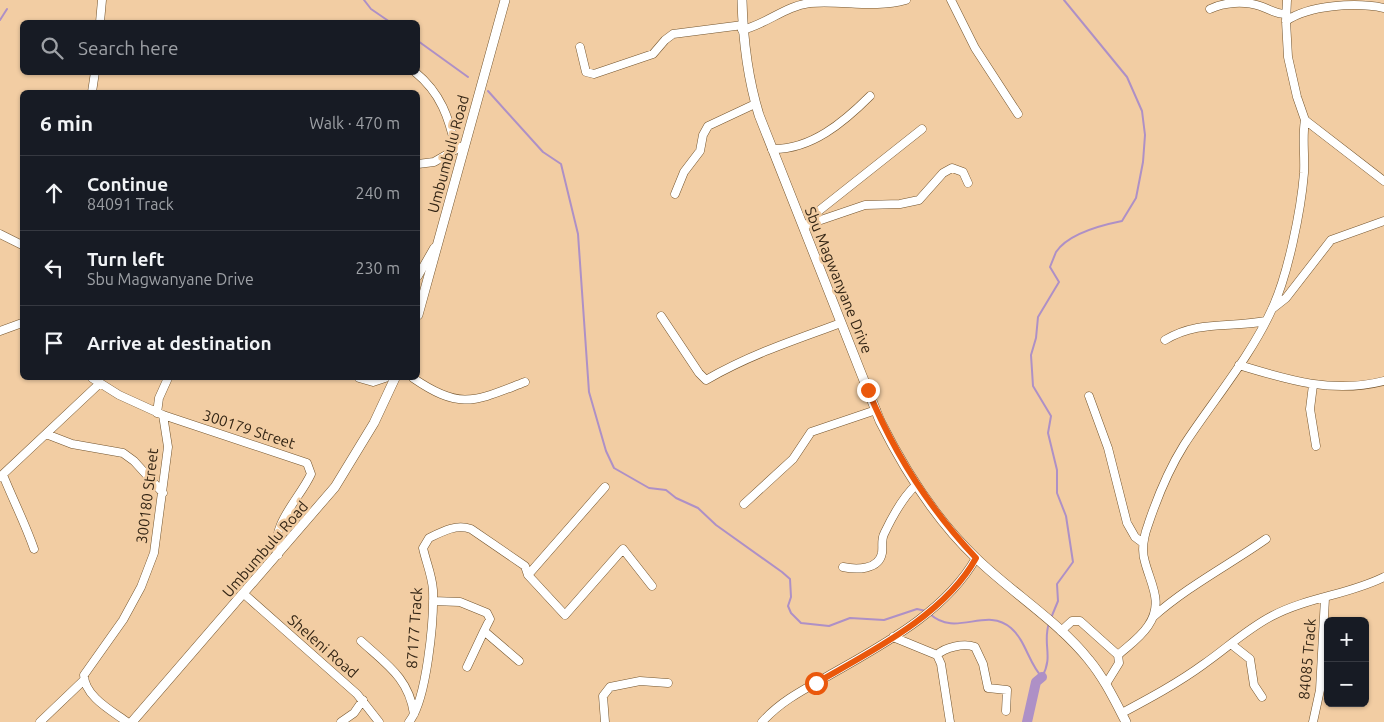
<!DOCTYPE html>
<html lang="en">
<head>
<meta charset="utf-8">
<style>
  body { margin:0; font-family:Ubuntu,sans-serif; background:#242831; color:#f1f3f6 }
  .controls { position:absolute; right:15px; bottom:15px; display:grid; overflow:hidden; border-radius:8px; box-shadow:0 1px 4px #0004 }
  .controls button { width:45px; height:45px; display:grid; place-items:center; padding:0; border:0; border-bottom:1px solid #363941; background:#171b24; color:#f1f3f6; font:25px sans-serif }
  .stop { position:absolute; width:15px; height:15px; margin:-11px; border:4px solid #ea580c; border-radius:50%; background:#fff }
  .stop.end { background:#ea580c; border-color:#fff; box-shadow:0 1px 5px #0008 }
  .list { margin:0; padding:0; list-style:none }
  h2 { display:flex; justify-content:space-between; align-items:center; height:65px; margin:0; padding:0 20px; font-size:21px }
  h2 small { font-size:16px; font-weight:400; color:#9ea1a6 }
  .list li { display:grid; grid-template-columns:32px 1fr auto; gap:15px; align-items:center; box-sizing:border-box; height:75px; padding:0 20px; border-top:1px solid #363941 }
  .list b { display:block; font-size:19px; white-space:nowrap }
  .list p { margin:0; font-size:16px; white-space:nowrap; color:#9ea1a6 }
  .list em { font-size:16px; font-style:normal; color:#9ea1a6 }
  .icon { flex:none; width:28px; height:28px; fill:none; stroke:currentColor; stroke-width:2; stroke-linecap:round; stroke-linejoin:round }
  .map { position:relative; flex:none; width:1384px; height:722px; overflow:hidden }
  .search { position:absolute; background:#171b24; box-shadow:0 1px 4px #0004; left:20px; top:20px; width:400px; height:55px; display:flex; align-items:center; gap:12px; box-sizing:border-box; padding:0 18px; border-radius:8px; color:#9ea1a6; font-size:19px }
  .panel { position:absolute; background:#171b24; box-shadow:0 1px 4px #0004; left:20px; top:90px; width:400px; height:290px; border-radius:8px }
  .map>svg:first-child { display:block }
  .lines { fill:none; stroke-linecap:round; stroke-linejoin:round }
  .stream { stroke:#ae90c6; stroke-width:2 }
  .river { stroke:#ae90c6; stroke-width:10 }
  .minor-casing { stroke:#73542d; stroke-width:9 }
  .major-casing { stroke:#73542d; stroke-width:10 }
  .minor { stroke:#fff; stroke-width:8 }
  .major { stroke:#fff; stroke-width:9 }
  .route { stroke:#ea580c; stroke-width:6 }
  .labels { text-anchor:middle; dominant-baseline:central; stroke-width:5; stroke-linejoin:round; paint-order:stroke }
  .street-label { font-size:15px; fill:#332515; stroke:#f2cda3 }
</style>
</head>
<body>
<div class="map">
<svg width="1384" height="722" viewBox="0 0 1384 722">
  <rect width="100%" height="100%" fill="#f2cda3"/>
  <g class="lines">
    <path class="stream" d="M364,0L371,9L390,22
      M0,20L7,9
      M418,41L468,77
      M488,91L543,152L561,164L578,234L589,392L606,451L614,468L649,488L666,490L676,498L698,508L716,525L782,572L790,579L791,597L788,606L791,613L801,623L829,626L850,618L884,620L917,609L926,611
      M930,614C956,638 986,606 1011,628C1026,641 1029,664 1042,677C1054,656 1042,644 1049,623
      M1051,618L1058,601L1057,584L1073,562L1066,516L1057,493V470L1048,433L1051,416L1033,386L1031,355L1036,338L1038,317L1059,282L1050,267C1052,262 1054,257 1056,252C1068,234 1102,225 1122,221L1136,198L1143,162L1145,135L1142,111L1127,77L1064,0"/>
    <path class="river" d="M1027,722L1036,682L1042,677"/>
    <defs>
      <path id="minor" d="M951,0L975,48L1018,114
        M1287,0L1286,21L1288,57L1297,97L1305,120L1384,181
        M1210,9C1224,2 1245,1 1260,6C1269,9 1275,14 1286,14
        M1286,21C1309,5 1356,2 1384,8
        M100,22L102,0
        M742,30C767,24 785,6 810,3C842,0 874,9 906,0
        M580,47L586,72L594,74L653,54L665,40L673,34L743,25
        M415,72C441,93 449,118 456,149
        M92,92L95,72
        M772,149C811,150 844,122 870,96
        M418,164L434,162L460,147
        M675,194L684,172L700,151L703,135L708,126L755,104
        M810,221H818L865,205L900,204L919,200L943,173L952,168L963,172L968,183
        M807,225L816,213L922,129
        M0,234L22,245
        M418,276L434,248
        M1272,309L1286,298L1331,240L1384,221
        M661,316L699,373L706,380C749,355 794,340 841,323
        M0,331L22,323
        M1165,340C1198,320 1230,328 1266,321
        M1239,365C1288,380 1333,394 1384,381
        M92,378L119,395L163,415L307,463L311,474C299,500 270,524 278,555
        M359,378L373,382L385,378
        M413,378C461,411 475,401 525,382
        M1313,385L1310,409L1316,446
        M1089,396L1108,448L1127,523L1135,537L1143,543
        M157,413L159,398L168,378
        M46,434L72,444L123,453L134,461L163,493
        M3,475C13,500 25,523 34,549
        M0,477L99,384
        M744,504L793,459L811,432L876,410
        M843,567C856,570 879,570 882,553C883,546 881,540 884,534C892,517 902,498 916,485
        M528,575L605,487
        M244,594L357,694L379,722
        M433,601L460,602L487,613L490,619L484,631L519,661
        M1153,617C1188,586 1229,565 1266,539
        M1061,631L1072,621H1080L1118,655
        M893,637L937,655L941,664L950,722
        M361,641C386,664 409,678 414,714
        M1231,644L1250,659L1254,685L1262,697
        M937,655C945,647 964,643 975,647L983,664L988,688L1007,690L1006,711
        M467,667L484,631
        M1106,684L1119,663L1118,655C1128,646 1140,638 1148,626C1164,603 1151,585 1145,562C1141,550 1144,536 1148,525C1157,498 1169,469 1184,445C1212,402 1251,356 1272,309C1288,275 1301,210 1304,173C1305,154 1302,138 1305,120
        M1122,713C1150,698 1178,683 1204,664C1227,648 1247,629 1272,616C1308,597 1348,595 1384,577
        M40,722L84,680
        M127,722C112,711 84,696 84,675L123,620L141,587L154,553L168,447L163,415
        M341,722L354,713L363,700
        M409,722C427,700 434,619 433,590C432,575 426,562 423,548L429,538C443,531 456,524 471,529L525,566L528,575L565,615L623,549L652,586
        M605,722L603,696L610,687L640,681L668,683
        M762,722C781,701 803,690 828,676C880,646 945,613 976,558
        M1313,722L1320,690L1325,598"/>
      <path id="major" d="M742,0C743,40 747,76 759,115L880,421C905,471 935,519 976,558C1011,592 1059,622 1089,660C1104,678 1115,701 1126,722
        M418,315L505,0
        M132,722L335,487L374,423L395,378"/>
    </defs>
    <use href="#minor" class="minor-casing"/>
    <use href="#major" class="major-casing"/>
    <use href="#minor" class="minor"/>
    <use href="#major" class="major"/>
  </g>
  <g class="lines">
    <path class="route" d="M816,683C870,652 945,615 976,558C929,508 894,454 868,390"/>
  </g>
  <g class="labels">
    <g class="street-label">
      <text transform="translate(448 154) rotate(-75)">Umbumbulu Road</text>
      <text transform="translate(839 280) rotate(68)">Sbu Magwanyane Drive</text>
      <text transform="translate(249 429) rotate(18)">300179 Street</text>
      <text transform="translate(147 496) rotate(-83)">300180 Street</text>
      <text transform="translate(265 549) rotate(-49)">Umbumbulu Road</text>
      <text transform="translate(414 628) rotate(-86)">87177 Track</text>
      <text transform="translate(323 646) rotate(41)">Sheleni Road</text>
      <text transform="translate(1307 659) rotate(-85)">84085 Track</text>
    </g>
  </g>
</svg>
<div class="controls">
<button>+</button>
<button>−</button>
</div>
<div class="stop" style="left:816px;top:683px"></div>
<div class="stop end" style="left:868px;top:390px"></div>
<div class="search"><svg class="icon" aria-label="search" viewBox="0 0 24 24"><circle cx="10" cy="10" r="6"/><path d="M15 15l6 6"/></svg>Search here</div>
<section class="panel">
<h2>6 min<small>Walk · 470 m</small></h2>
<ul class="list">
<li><svg class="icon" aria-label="ahead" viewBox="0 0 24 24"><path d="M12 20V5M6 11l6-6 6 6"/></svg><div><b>Continue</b><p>84091 Track</p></div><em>240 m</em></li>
<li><svg class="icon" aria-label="left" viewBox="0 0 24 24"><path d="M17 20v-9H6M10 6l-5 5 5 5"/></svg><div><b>Turn left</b><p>Sbu Magwanyane Drive</p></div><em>230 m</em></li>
<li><svg class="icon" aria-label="arrive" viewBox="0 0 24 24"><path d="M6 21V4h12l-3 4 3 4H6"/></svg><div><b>Arrive at destination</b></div></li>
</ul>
</section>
</div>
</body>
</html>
